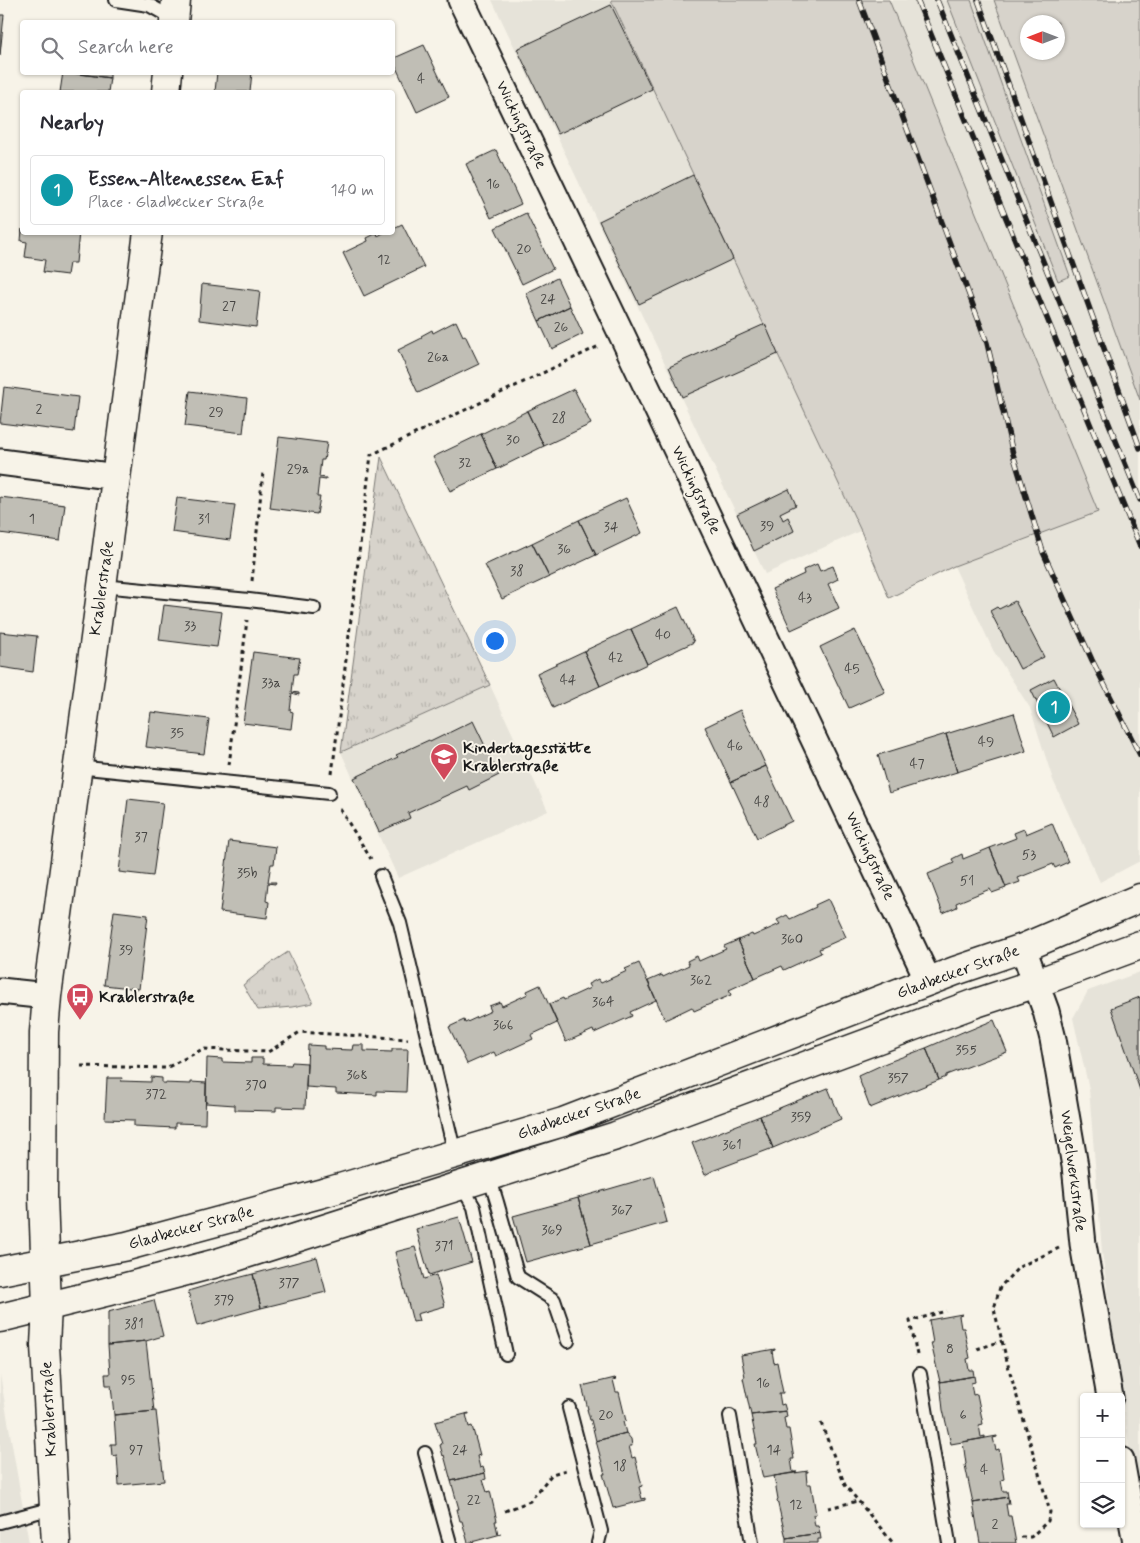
<!DOCTYPE html>
<html lang="en">
<head>
<meta charset="utf-8">
<style>
  body { margin:0; font-family:Mynerve,sans-serif; background:#f2f2f3; color:#2b2b33 }
  .controls { position:absolute; right:15px; bottom:15px; display:grid; overflow:hidden; border-radius:5px; box-shadow:0 1px 4px #0004 }
  .controls button { width:45px; height:45px; display:grid; place-items:center; padding:0; border:0; border-bottom:1px solid #e1e1e2; background:#fff; color:#2b2b33; font:25px sans-serif }
  .compass { position:absolute; left:1020px; top:15px; width:45px; height:45px; border-radius:50%; background:#fff; box-shadow:0 1px 4px #0004; rotate:270deg }
  .you { position:absolute; left:494px; top:640px; width:18px; height:18px; margin:-12px; border:4px solid #fff; border-radius:50%; background:#1a73e8; box-shadow:0 0 0 8px #1a73e833 }
  .badge { display:grid; place-items:center; width:32px; height:32px; border-radius:50%; background:#d1495b; color:#fff; font-size:16px; font-weight:700 }
  .pin { position:absolute; translate:-50% -50%; border:2px solid #fff; box-shadow:0 1px 5px #0006 }
  .list { margin:0; padding:0; list-style:none }
  h2 { display:flex; justify-content:space-between; align-items:center; height:65px; margin:0; padding:0 20px; font-size:21px }
  h2 small { font-size:16px; font-weight:400; color:#7c7c81 }
  .list li { display:grid; grid-template-columns:32px 1fr auto; gap:15px; align-items:center; box-sizing:border-box; height:70px; margin:0 10px 10px; padding:0 10px; border:1px solid #e1e1e2; border-radius:5px }
  .list b { display:block; font-size:19px; white-space:nowrap }
  .list p { margin:0; font-size:16px; white-space:nowrap; color:#7c7c81 }
  .list em { font-size:16px; font-style:normal; color:#7c7c81 }
  .icon { flex:none; width:28px; height:28px; fill:none; stroke:currentColor; stroke-width:2; stroke-linecap:round; stroke-linejoin:round }
  .map { position:relative; flex:none; width:1140px; height:1543px; overflow:hidden }
  .search { position:absolute; background:#fff; box-shadow:0 1px 4px #0004; left:20px; top:20px; width:375px; height:55px; display:flex; align-items:center; gap:12px; box-sizing:border-box; padding:0 18px; border-radius:5px; color:#7c7c81; font-size:19px }
  .panel { position:absolute; background:#fff; box-shadow:0 1px 4px #0004; left:20px; top:90px; width:375px; height:145px; border-radius:5px }
  .map>svg:first-child { display:block }
  .built { fill:#e6e3d9; fill-rule:evenodd }
  .grass { fill:#d7d3cb; stroke:#7a7874; fill-rule:evenodd }
  .park { fill:url(#park-tufts); stroke:#7a7874 }
  .building { fill:#c0beb5; stroke:#1c1c1c }
  .lines { fill:none; stroke-linecap:round; stroke-linejoin:round }
  .lane-casing { stroke:#1c1c1c; stroke-width:16 }
  .street-casing { stroke:#1c1c1c; stroke-width:29 }
  .secondary-casing { stroke:#1c1c1c; stroke-width:31 }
  .primary-casing { stroke:#1c1c1c; stroke-width:31 }
  .path { stroke:#1c1c1c; stroke-width:3; stroke-dasharray:4 4; stroke-linecap:butt }
  .lane { stroke:#f7f3e8; stroke-width:12 }
  .street { stroke:#f7f3e8; stroke-width:25 }
  .secondary { stroke:#f7f3e8; stroke-width:28 }
  .primary { stroke:#f7f3e8; stroke-width:28 }
  .rail-casing { stroke:#1c1c1c; stroke-width:5.5 }
  .rail { stroke:#f7f3e8; stroke-width:4; stroke-dasharray:11; stroke-linecap:butt }
  .labels { text-anchor:middle; dominant-baseline:central; stroke-width:4; stroke-linejoin:round; paint-order:stroke }
  .number-label { font-size:14px; fill:#454442 }
  .street-label { font-size:16px; fill:#1c1c1c; stroke:#f7f3e8 }
  .poi-label { font-size:16px; font-weight:bold; fill:#1c1c1c; stroke:#f7f3e8; text-anchor:start }
</style>
</head>
<body>
<div class="map">
<svg width="1140" height="1543" viewBox="0 0 1140 1543">
  <defs>
    <pattern id="park-tufts" width="24" height="20" patternUnits="userSpaceOnUse" patternTransform="scale(1.25)"><rect width="24" height="20" fill="#d7d3cb"/><path d="M3 7l-1-3M5 7V3M7 7l1-3M15 17l-1-3M17 17v-4M19 17l1-3" fill="none" stroke="#b8b5ae"/></pattern>
  </defs>
  <rect width="100%" height="100%" fill="#f7f3e8"/>
  <filter id="ink" filterUnits="userSpaceOnUse"><feTurbulence type="fractalNoise" baseFrequency=".02" numOctaves="2"/><feDisplacementMap in="SourceGraphic" scale="10" xChannelSelector="R" yChannelSelector="G"/><feConvolveMatrix kernelMatrix="1 2 1 2 8 2 1 2 1" color-interpolation-filters="sRGB"/></filter>
  <g filter="url(#ink)">
    <path class="built" d="M492,0H1110L1140,81V861L1100,882L1053,780L1030,708L993,650L954,566L889,598L860,531L765,574ZM1028,22H1058V52H1028Z
      M490,685L548,811L398,878L341,752Z
      M1140,972V1524L1102,1252L1089,1089L1073,1018L1088,991Z
      M0,1375L29,1543H0Z"/>
    <path class="grass" d="M611,0H889L1098,512L954,566L889,598L861,531Z
      M947,0H971L1070,276L1058,281Z
      M994,0H1140V400ZM1058,22V52H1028V22Z"/>
    <path class="park" d="M381,457L490,685L341,752Z
      M288,952L313,1003L292,1007L258,1010L243,985L271,963Z"/>
    <path class="building" d="M611,5L652,89L558,134L517,49Z
      M0,15H4L0,55Z
      M424,45L449,97L417,112L392,59Z
      M63,72L110,78L108,92H60Z
      M67,72H110V78Z
      M217,72H252L250,92H215Z
      M496,150L521,204L491,218L466,164Z
      M693,175L733,259L639,304L599,221Z
      M526,213L553,269L522,284L495,228Z
      M402,224L424,267L364,296L343,253L368,241L367,238L377,233L378,236L385,232H392V229Z
      M22,229V232H79L76,263H69L67,275L43,272L45,260L25,257L27,242L21,241Z
      M557,278L570,306L539,321L526,293Z
      M202,284L260,291L256,327L199,320Z
      M570,306L583,334L552,349L539,321Z
      M456,321L463,336L465,335L479,364L418,393L398,350L422,338L421,336L432,330L433,333Z
      M765,324L778,354L682,397L669,367Z
      M4,387L78,397L74,432L0,423Z
      M574,389L591,424L544,446L527,411Z
      M190,391L247,398L243,433L185,426Z
      M527,411L544,446L497,469L481,434Z
      M481,434L497,469L450,491L433,457Z
      M279,437L327,443L324,460H321L319,477L326,478V480L319,479L317,497H320L317,514L270,508Z
      M789,489L796,505L780,513L783,520L788,517L794,531L754,551L737,514Z
      M0,497L65,505L60,541L0,533Z
      M177,498L235,505L230,540L172,532Z
      M626,498L642,533L596,555L579,520Z
      M579,520L596,555L549,577L532,543Z
      M532,543L549,577L502,599L485,565Z
      M817,564L820,571L833,566L838,579L828,584L839,608L791,630L772,589L804,574L803,570Z
      M1015,601L1044,657L1020,669L990,611L997,607L999,609Z
      M164,605L222,612L217,647L159,640Z
      M678,607L694,642L647,664L631,629Z
      M631,629L647,664L600,686L584,651Z
      M855,630L885,692L849,708L820,647Z
      M0,632L37,636L33,672L0,667Z
      M584,651L600,686L553,708L537,673Z
      M253,652L300,658L297,674H294L292,692L299,693V695L292,693L290,711L293,712L291,729L243,723Z
      M1054,678L1078,724L1054,737L1031,690Z
      M740,710L766,766L731,782L705,727Z
      M151,712L209,719L204,754L146,747Z
      M1014,713L1026,751L957,772L946,734Z
      M473,721L499,775L469,790L467,786L408,813L410,818L379,832L354,778L398,757L396,755L429,740L430,742Z
      M946,734L957,772L889,793L878,755Z
      M766,766L792,821L757,838L731,782Z
      M128,799L163,803L153,876L119,872Z
      M1052,823L1068,862L1055,868L1053,864L1018,878L1020,882L1006,887L990,848L1016,838L1014,833L1024,829L1026,834Z
      M229,841L276,847L274,864H271L268,882H276L275,884L268,883L266,901L269,902L267,918L220,912Z
      M990,848L1006,888L992,893L990,889L956,903L957,907L943,913L928,874L954,863L952,859L962,854L963,859Z
      M828,899L846,937L819,949L821,953L784,970L782,966L755,978L738,940L752,934L753,936L780,924L777,920L787,915L790,919L816,907L815,905Z
      M114,911L148,915L139,989L104,985Z
      M738,940L755,978L729,990L731,995L694,1011L692,1007L665,1020L648,981L662,975L663,977L689,965L687,961L697,956L699,961L726,949L724,946Z
      M639,963L656,1000L630,1012L632,1016L594,1033L593,1030L566,1042L549,1004L563,998L564,1000L590,988L588,984L598,979L601,983L627,971L625,969Z
      M540,985L557,1023L531,1035L533,1039L496,1056L494,1052L467,1064L449,1027L464,1020L465,1023L491,1011L489,1006L500,1002L502,1006L528,994L527,991Z
      M1140,997V1090L1111,1008Z
      M994,1020L1007,1052L946,1075V1077L939,1080L926,1048L965,1031V1032Z
      M308,1045L324,1046V1049L352,1050L353,1045H364V1051L392,1052V1049H408L406,1092L377,1091V1095L336,1093V1089L306,1087Z
      M926,1048L939,1080L870,1108L858,1076L886,1063Z
      M207,1058L222,1059V1062L251,1063V1058H263V1064L291,1065L292,1062L307,1063L305,1108L276,1107V1111L235,1110V1105L206,1103Z
      M151,1077L162,1078V1083L191,1084V1082L206,1083L205,1124L175,1123V1128L134,1126V1120L105,1119L107,1078H122L121,1081L151,1082Z
      M828,1088L841,1119L773,1148L760,1116Z
      M760,1116L773,1148L712,1171L705,1175L692,1143Z
      M654,1176L667,1222L591,1244L578,1198Z
      M578,1198L591,1244L526,1262L513,1216Z
      M459,1217L472,1262L429,1275L416,1229Z
      M415,1247L424,1279L436,1275L445,1306L417,1314L419,1321L413,1322L395,1252Z
      M317,1257L326,1292L261,1308L253,1274Z
      M253,1274L261,1308L197,1326L188,1291L225,1280L226,1281Z
      M154,1300L163,1336L146,1341L108,1345V1312Z
      M962,1314V1315L959,1316L961,1328H964L970,1358L967,1359L969,1370H973L974,1376L940,1382L931,1343H933L929,1320Z
      M146,1341L154,1411L114,1415L111,1385H106L105,1374H110L108,1345Z
      M775,1349V1350L772,1351L774,1363L777,1362L783,1393H779L781,1405L784,1404L786,1411L751,1415L743,1378L745,1377L741,1355Z
      M974,1376L975,1382L971,1383L973,1395L977,1394L983,1424L979,1425L981,1437L985,1436V1438L951,1444L943,1410L940,1382Z
      M615,1378L616,1379L613,1380L616,1392H619L626,1421L623,1422L626,1433L596,1441L591,1420H590L587,1409H588L582,1386Z
      M156,1411L164,1481L119,1485L117,1455L112,1456L111,1444H116L114,1415Z
      M786,1411L787,1417L784,1418L786,1429H789L794,1459H791L793,1472H797L763,1478L755,1444H757L751,1415Z
      M469,1413V1414H466L469,1427L472,1426L480,1455L477,1456L480,1468L483,1467L485,1473L451,1481L444,1455L443,1456L440,1445L442,1444L435,1422Z
      M626,1433L631,1439L632,1446H629L632,1458L635,1457L642,1486L639,1487L642,1499L645,1498V1500L613,1508L603,1474H605L596,1441Z
      M997,1436V1437L993,1438L996,1450L999,1449L1004,1479L1001,1480L1003,1491H1007L1008,1497L973,1503L965,1465L966,1464L963,1442Z
      M808,1471V1472H806L807,1484H811L816,1514L813,1515L815,1526H818L820,1533L786,1538L777,1500L778,1499L774,1476Z
      M485,1473L486,1479L483,1480L487,1492L490,1491L497,1521H495L498,1534L501,1533V1534L468,1543L462,1521H460L457,1509H459L451,1481Z
      M1008,1497L1009,1504H1006L1008,1516H1011L1016,1543H980L973,1503Z
      M820,1533L821,1539H818V1543H786V1538Z"/>
    <g class="lines">
      <defs>
        <path id="lane" d="M116,0L149,5L174,19
          M102,586L249,600L314,608
          M77,767L329,793
          M381,876L400,923L455,1154
          M489,1176L497,1202L518,1277L554,1300L568,1341
          M461,1185L474,1207L506,1354
          M920,1374L949,1543
          M569,1408L601,1531L598,1543
          M730,1416L752,1543
          M425,1453L450,1543
          M0,1522L53,1508"/>
        <path id="street" d="M461,0L622,335L929,982
          M0,462L117,477
          M1023,948L1046,1011L1053,1039L1075,1166L1083,1244L1110,1397
          M0,991L47,996
          M1121,1460L1136,1543"/>
        <path id="secondary" d="M174,22L176,0
          M166,92L168,72
          M56,1543L45,1345L47,1307L43,1197L44,1032L47,996L102,586L148,232"/>
        <path id="primary" d="M0,1271L127,1246L323,1193L563,1122L955,971L1023,948L1140,898
          M0,1318L126,1287L217,1263L616,1136L973,1004L1037,983L1140,945"/>
      </defs>
      <use href="#lane" class="lane-casing"/>
      <use href="#street" class="street-casing"/>
      <use href="#secondary" class="secondary-casing"/>
      <use href="#primary" class="primary-casing"/>
      <path class="path" d="M252,581L263,472
        M229,765L247,620
        M332,774L371,455L599,346
        M340,809L371,859
        M81,1066L166,1068L203,1049L268,1052L300,1032L408,1039
        M977,1349L1002,1341
        M917,1355L910,1321L946,1311
        M821,1423L845,1485L893,1543
        M828,1508L858,1501
        M505,1511L530,1501L552,1474L566,1470
        M1021,1537H1031L1048,1521L1050,1512L1009,1369L994,1309L1000,1287L1019,1267L1059,1248"/>
      <use href="#lane" class="lane"/>
      <use href="#street" class="street"/>
      <use href="#secondary" class="secondary"/>
      <use href="#primary" class="primary"/>
      <defs>
        <path id="rail" d="M859,0L987,343L1013,454L1043,552L1092,660L1140,755
          M917,0L1140,546
          M937,0L1140,500
          M978,0L1140,448"/>
      </defs>
      <use href="#rail" class="rail-casing"/>
      <use href="#rail" class="rail"/>
    </g>
  </g>
  <defs>
    <symbol id="school-pin" viewBox="-11 -11 22 30"><path d="M0 17L-7.5 6A9.5 9.5 0 1 1 7.5 6Z" fill="#d1495b" stroke="#f7f3e8"/><path d="M0-5L7-2L0 1L-7-2ZM-4 1L0 2.5L4 1V4Q0 6-4 4Z" fill="#fff"/></symbol>
    <symbol id="bus-pin" viewBox="-11 -11 22 30"><path d="M0 17L-7.5 6A9.5 9.5 0 1 1 7.5 6Z" fill="#d1495b" stroke="#f7f3e8"/><path d="M-5-6H5V4H4V6H2V4H-2V6H-4V4H-5ZM-3.5-4V0h7V-4ZM-3.5 1.2v1.5H-2V1.2ZM2 1.2v1.5H3.5V1.2Z" fill="#fff"/></symbol>
  </defs>
  <g fill-rule="evenodd">
    <use href="#school-pin" x="428" y="741" width="32" height="43"/>
    <use href="#bus-pin" x="64" y="981" width="32" height="43"/>
  </g>
  <g class="labels">
    <g class="number-label">
      <text x="421" y="79">4</text>
      <text x="493" y="184">16</text>
      <text x="524" y="249">20</text>
      <text x="384" y="260">12</text>
      <text x="548" y="299">24</text>
      <text x="229" y="306">27</text>
      <text x="561" y="327">26</text>
      <text x="438" y="357">26a</text>
      <text x="39" y="409">2</text>
      <text x="216" y="412">29</text>
      <text x="559" y="418">28</text>
      <text x="513" y="440">30</text>
      <text x="465" y="463">32</text>
      <text x="298" y="469">29a</text>
      <text x="32" y="519">1</text>
      <text x="204" y="519">31</text>
      <text x="767" y="526">39</text>
      <text x="611" y="527">34</text>
      <text x="564" y="549">36</text>
      <text x="517" y="571">38</text>
      <text x="805" y="598">43</text>
      <text x="190" y="626">33</text>
      <text x="663" y="635">40</text>
      <text x="616" y="658">42</text>
      <text x="852" y="669">45</text>
      <text x="568" y="680">44</text>
      <text x="271" y="683">33a</text>
      <text x="177" y="733">35</text>
      <text x="986" y="742">49</text>
      <text x="735" y="746">46</text>
      <text x="917" y="764">47</text>
      <text x="762" y="802">48</text>
      <text x="141" y="837">37</text>
      <text x="1029" y="855">53</text>
      <text x="247" y="873">35b</text>
      <text x="967" y="881">51</text>
      <text x="792" y="939">360</text>
      <text x="126" y="950">39</text>
      <text x="701" y="980">362</text>
      <text x="603" y="1002">364</text>
      <text x="503" y="1025">366</text>
      <text x="966" y="1050">355</text>
      <text x="357" y="1075">368</text>
      <text x="898" y="1078">357</text>
      <text x="256" y="1085">370</text>
      <text x="156" y="1094">372</text>
      <text x="801" y="1117">359</text>
      <text x="732" y="1145">361</text>
      <text x="622" y="1210">367</text>
      <text x="552" y="1230">369</text>
      <text x="444" y="1246">371</text>
      <text x="289" y="1283">377</text>
      <text x="224" y="1300">379</text>
      <text x="134" y="1324">381</text>
      <text x="950" y="1349">8</text>
      <text x="128" y="1380">95</text>
      <text x="763" y="1383">16</text>
      <text x="606" y="1415">20</text>
      <text x="963" y="1415">6</text>
      <text x="136" y="1450">97</text>
      <text x="460" y="1450">24</text>
      <text x="774" y="1450">14</text>
      <text x="620" y="1466">18</text>
      <text x="984" y="1470">4</text>
      <text x="474" y="1500">22</text>
      <text x="796" y="1505">12</text>
      <text x="995" y="1524">2</text>
    </g>
    <g class="street-label">
      <text transform="translate(521 125) rotate(64)">Wickingstraße</text>
      <text transform="translate(696 490) rotate(65)">Wickingstraße</text>
      <text transform="translate(102 588) rotate(-82)">Krablerstraße</text>
      <text transform="translate(870 856) rotate(65)">Wickingstraße</text>
      <text transform="translate(958 972) rotate(-20)">Gladbecker Straße</text>
      <text transform="translate(579 1114) rotate(-19)">Gladbecker Straße</text>
      <text transform="translate(1073 1171) rotate(83)">Weigelwerkstraße</text>
      <text transform="translate(191 1228) rotate(-15)">Gladbecker Straße</text>
      <text transform="translate(49 1409) rotate(-93)">Krablerstraße</text>
    </g>
    <g class="poi-label">
      <text x="463" y="748">Kindertagesstätte<tspan x="463" dy="18">Krablerstraße</tspan></text>
      <text x="99" y="997">Krablerstraße</text>
    </g>
  </g>
</svg>
<div class="controls">
<button>+</button>
<button>−</button>
<button><svg class="icon" aria-label="layers" viewBox="0 0 24 24"><path d="M12 4l9 5-9 5-9-5zM3 14l9 5 9-5"/></svg></button>
</div>
<svg class="compass" viewBox="-18 -18 36 36"><path d="M0-13l5 13h-10z" fill="#e53935"/><path d="M0 13l5-13h-10z" fill="#7c7c81"/></svg>
<div class="you"></div>
<div class="pin badge" style="left:1054px;top:707px;background:#0f9aa8">1</div>
<div class="search"><svg class="icon" aria-label="search" viewBox="0 0 24 24"><circle cx="10" cy="10" r="6"/><path d="M15 15l6 6"/></svg>Search here</div>
<section class="panel">
<h2>Nearby<small></small></h2>
<ul class="list">
<li><span class="badge" style="background:#0f9aa8">1</span><div><b>Essen-Altenessen Eaf</b><p>Place · Gladbecker Straße</p></div><em>140 m</em></li>
</ul>
</section>
</div>
</body>
</html>
